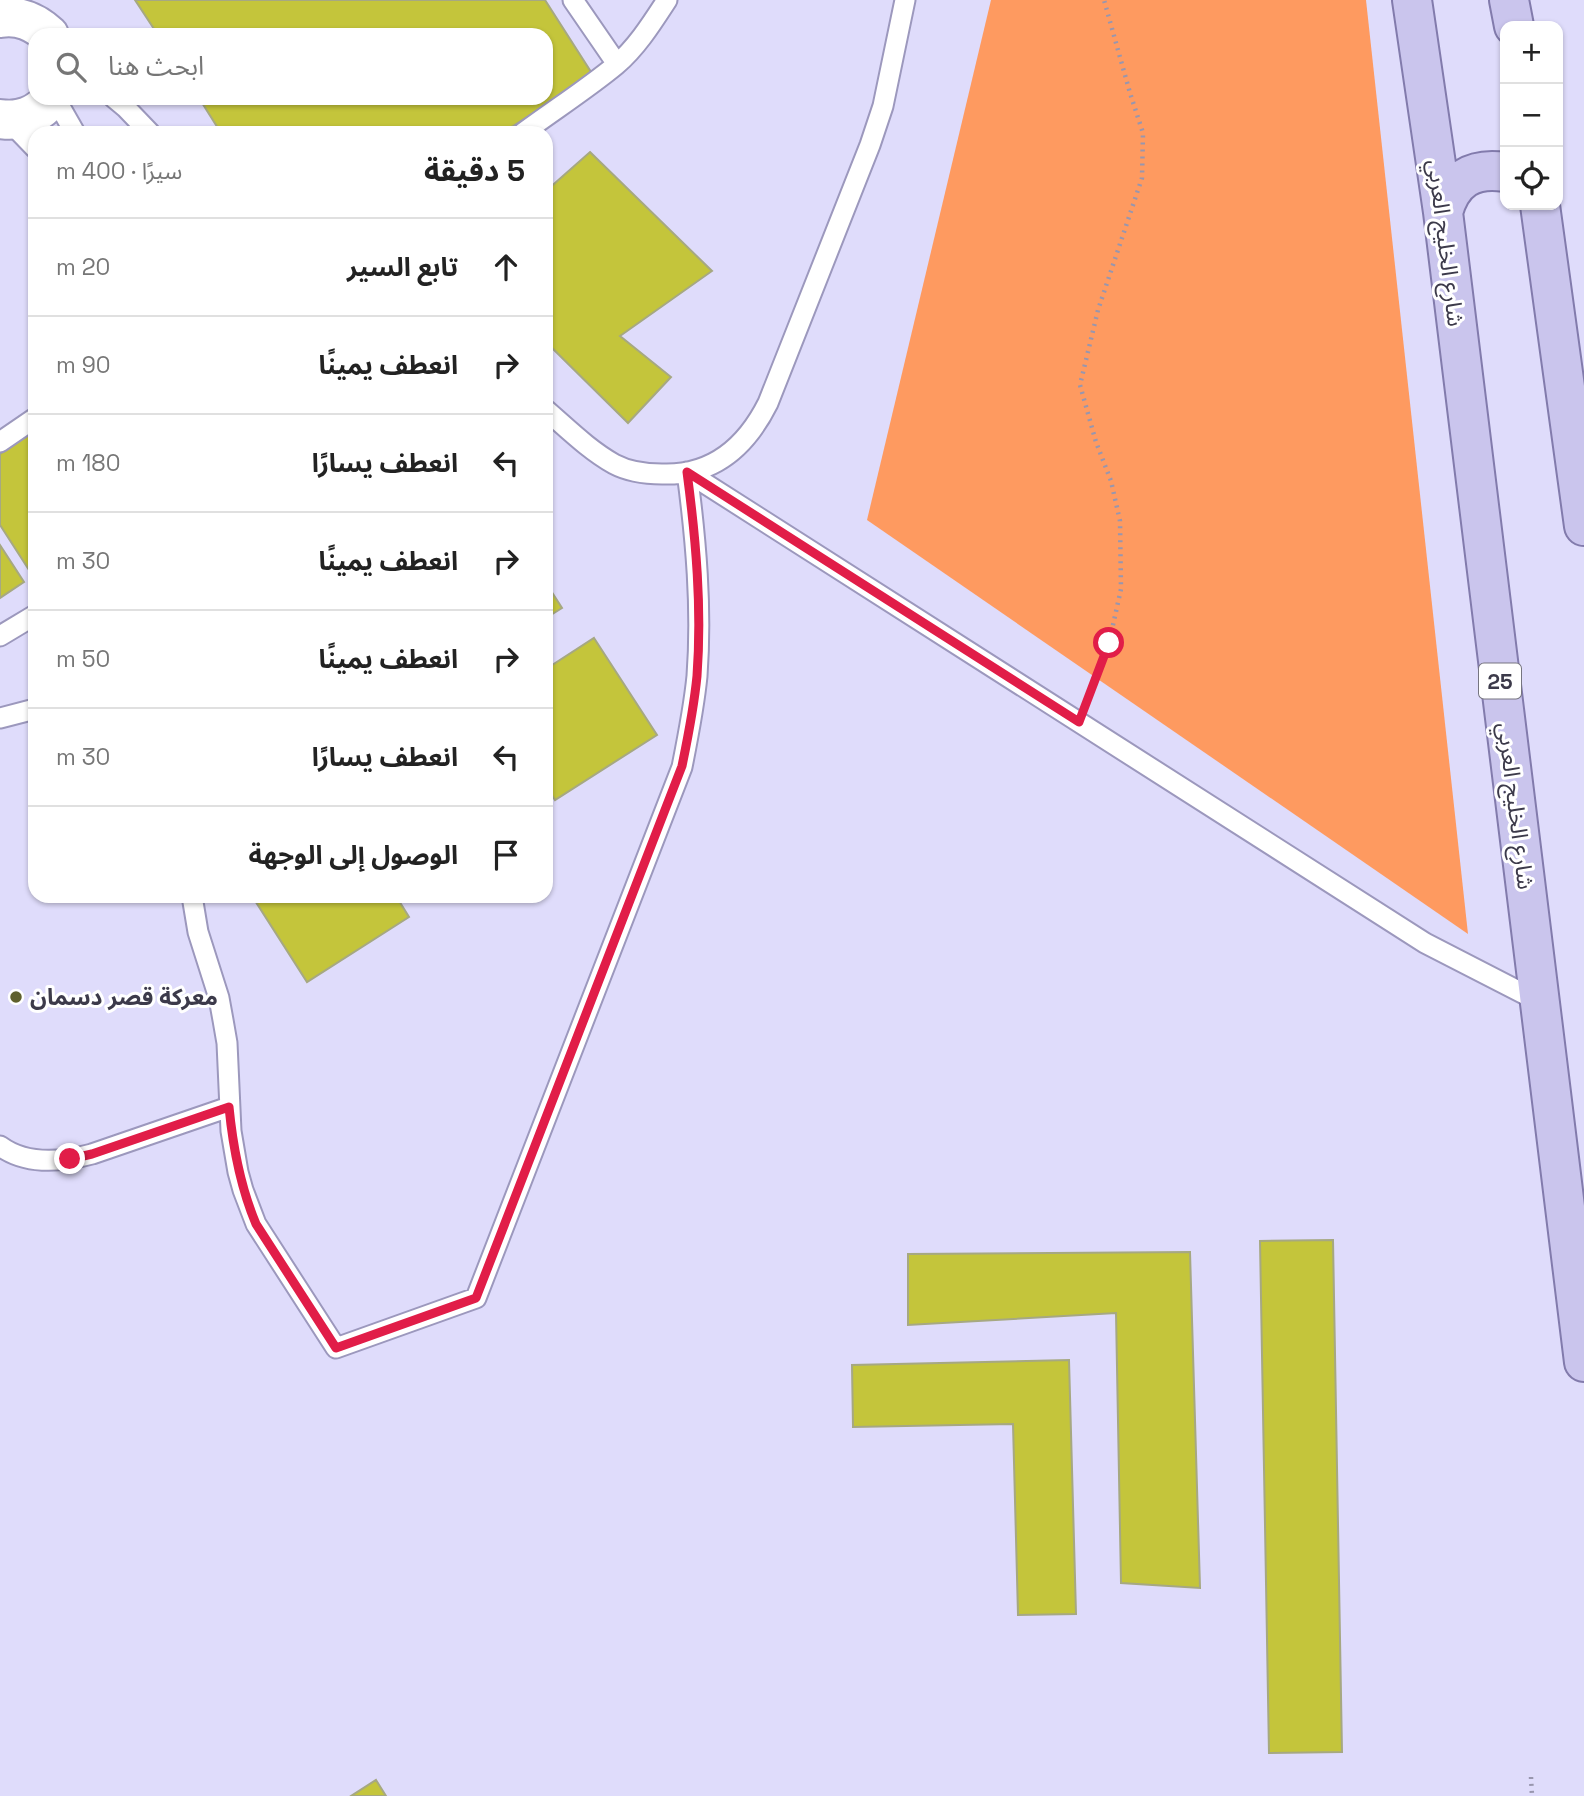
<!DOCTYPE html>
<html lang="ar">
<head>
<meta charset="utf-8">
<style>
  body { margin:0; font-family:"Space Grotesk","Noto Sans Arabic",sans-serif; background:#f2f2f2; color:#222; direction:rtl }
  .controls { position:absolute; right:21px; top:21px; display:grid; overflow:hidden; border-radius:14px; box-shadow:0 2px 5px #0004 }
  .controls button { width:63px; height:63px; display:grid; place-items:center; padding:0; border:0; border-bottom:2px solid #e0e0e0; background:#fff; color:#222; font:35px sans-serif }
  .stop { position:absolute; width:21px; height:21px; margin:-16px; border:5px solid #e11d48; border-radius:50%; background:#fff }
  .stop.end { background:#e11d48; border-color:#fff; box-shadow:0 2px 7px #0008 }
  .list { margin:0; padding:0; list-style:none }
  h2 { display:flex; justify-content:space-between; align-items:center; height:91px; margin:0; padding:0 28px; font-size:30px }
  h2 small { font-size:23px; font-weight:400; color:#767676 }
  .list li { display:grid; grid-template-columns:46px 1fr auto; gap:21px; align-items:center; box-sizing:border-box; height:98px; padding:0 28px; border-top:2px solid #e0e0e0 }
  .list b { display:block; font-size:26px; white-space:nowrap }
  .list em { font-size:23px; font-style:normal; color:#767676 }
  .icon { flex:none; width:38px; height:38px; fill:none; stroke:currentColor; stroke-width:2; stroke-linecap:round; stroke-linejoin:round }
  .map { position:relative; flex:none; width:1584px; height:1796px; overflow:hidden; direction:ltr }
  .search { position:absolute; background:#fff; box-shadow:0 2px 5px #0004; left:28px; top:28px; width:525px; height:77px; display:flex; align-items:center; gap:18px; box-sizing:border-box; padding:0 24px; border-radius:21px; color:#767676; font-size:26px }
  .panel { position:absolute; background:#fff; box-shadow:0 2px 5px #0004; left:28px; top:126px; width:525px; height:777px; border-radius:21px; direction:rtl }
  .map>svg:first-child { display:block }
  .green { fill:#fe9a60 }
  .building { fill:#c4c53b; stroke:#a6a882; stroke-width:2 }
  .lines { fill:none; stroke-linecap:round; stroke-linejoin:round }
  .lane-casing { stroke:#9c98bd; stroke-width:23 }
  .street-casing { stroke:#9c98bd; stroke-width:42 }
  .primary-casing { stroke:#827bac; stroke-width:42 }
  .path { stroke:#9896ae; stroke-width:4.5; stroke-dasharray:2 5; stroke-linecap:butt }
  .lane { stroke:#fff; stroke-width:19 }
  .street { stroke:#fff; stroke-width:38 }
  .primary { stroke:#cac5ed; stroke-width:38 }
  .route { stroke:#e11d48; stroke-width:9 }
  .poi-dot { fill:#5f602d; stroke:#fff; stroke-width:2.5 }
  .labels { text-anchor:middle; dominant-baseline:central; stroke-width:6; stroke-linejoin:round; paint-order:stroke }
  .shield { fill:#fff; stroke:#767580; stroke-width:2 }
  .shield-label { font-size:21px; font-weight:bold; fill:#3c3a4a }
  .street-label { font-size:23px; fill:#3c3a4a; stroke:#fff }
  .poi-label { font-size:23px; font-weight:bold; fill:#3c3a4a; stroke:#fff; text-anchor:start }
</style>
</head>
<body>
<div class="map">
<svg width="1584" height="1796" viewBox="0 0 1584 1796">
  <rect width="100%" height="100%" fill="#dfdcfb"/>
  <path class="green" d="M991,0H1366L1468,934L867,520Z"/>
  <path class="building" d="M135,0H545L593,75L502,133H221L199,98H546V35H158Z
    M590,152L712,271L620,336L671,377L628,423L546,342V191Z
    M35,431V567L29,570L0,525V454Z
    M0,545L24,582L0,598Z
    M546,583L562,608L546,618Z
    M594,638L657,735L555,800L546,786V669Z
    M252,896H396L409,917L307,982Z
    M1333,1240L1342,1752L1269,1753L1260,1241Z
    M1190,1252L1200,1588L1121,1583L1116,1313L908,1325V1254Z
    M1069,1360L1076,1614L1018,1615L1013,1424L853,1427L852,1365Z
    M376,1780L386,1796H351Z"/>
  <g class="lines">
    <defs>
      <path id="lane" d="M573,0L617,64
        M55,98L75,133
        M114,98L126,108L150,133
        M8,120L35,148
        M523,133C554,110 587,89 616,65C637,47 652,23 667,0
        M546,410C568,429 589,450 614,464C629,472 645,474 662,474C713,476 746,447 768,403L870,145L883,106L905,0
        M0,442L35,418
        M687,472L1425,943L1540,1002
        M0,636L35,615
        M0,718L35,709
        M192,896L198,932L219,998L223,1020L227,1043L231,1131L238,1172L243,1190L256,1224L336,1348L476,1298L682,767C688,737 694,707 697,676C702,608 696,540 687,472
        M0,1146C27,1166 62,1162 92,1154L229,1107"/>
      <path id="street" d="M0,18C20,15 35,22 49,35
        M0,119C21,122 38,115 52,98"/>
      <path id="primary" d="M1412,0L1443,212L1584,1362
        M1509,0L1514,26
        M1540,205L1584,526
        M1443,212C1452,180 1472,167 1505,172"/>
    </defs>
    <use href="#lane" class="lane-casing"/>
    <use href="#street" class="street-casing"/>
    <use href="#primary" class="primary-casing"/>
    <path class="path" d="M1088,698L1109,643L1121,589L1120,521L1111,481L1096,442L1080,385L1098,310L1142,178L1143,133L1130,93L1104,0
      M1531,1777L1532,1796"/>
    <use href="#lane" class="lane"/>
    <use href="#street" class="street"/>
    <use href="#primary" class="primary"/>
  </g>
  <g class="lines">
    <path class="route" d="M70,1159L92,1154L229,1107C233,1148 240,1186 256,1224L336,1348L476,1298L682,766C688,737 694,707 697,676C702,608 696,540 687,472L1079,722L1109,643"/>
  </g>
  <circle class="poi-dot" cx="16" cy="997" r="7"/>
  <g class="labels">
    <rect class="shield" x="1479" y="663.5" width="42" height="35" rx="5"/>
    <g class="shield-label">
      <text x="1500" y="681">25</text>
    </g>
    <g class="street-label">
      <text transform="translate(1446 243) rotate(83)">شارع الخليج العربي</text>
      <text transform="translate(1516 806) rotate(83)">شارع الخليج العربي</text>
    </g>
    <g class="poi-label">
      <text x="30" y="997">معركة قصر دسمان</text>
    </g>
  </g>
</svg>
<div class="controls">
<button>+</button>
<button>−</button>
<button><svg class="icon" aria-label="locate" viewBox="0 0 24 24"><circle cx="12" cy="12" r="6"/><path d="M12 2v4M12 18v4M2 12h4M18 12h4"/></svg></button>
</div>
<div class="stop" style="left:1109px;top:643px"></div>
<div class="stop end" style="left:70px;top:1159px"></div>
<div class="search"><svg class="icon" aria-label="search" viewBox="0 0 24 24"><circle cx="10" cy="10" r="6"/><path d="M15 15l6 6"/></svg>ابحث هنا</div>
<section class="panel">
<h2>5 دقيقة<small>سيرًا · 400 m</small></h2>
<ul class="list">
<li><svg class="icon" aria-label="ahead" viewBox="0 0 24 24"><path d="M12 20V5M6 11l6-6 6 6"/></svg><div><b>تابع السير</b></div><em>20 m</em></li>
<li><svg class="icon" aria-label="right" viewBox="0 0 24 24"><path d="M7 20v-9h11M14 6l5 5-5 5"/></svg><div><b>انعطف يمينًا</b></div><em>90 m</em></li>
<li><svg class="icon" aria-label="left" viewBox="0 0 24 24"><path d="M17 20v-9H6M10 6l-5 5 5 5"/></svg><div><b>انعطف يسارًا</b></div><em>180 m</em></li>
<li><svg class="icon" aria-label="right" viewBox="0 0 24 24"><path d="M7 20v-9h11M14 6l5 5-5 5"/></svg><div><b>انعطف يمينًا</b></div><em>30 m</em></li>
<li><svg class="icon" aria-label="right" viewBox="0 0 24 24"><path d="M7 20v-9h11M14 6l5 5-5 5"/></svg><div><b>انعطف يمينًا</b></div><em>50 m</em></li>
<li><svg class="icon" aria-label="left" viewBox="0 0 24 24"><path d="M17 20v-9H6M10 6l-5 5 5 5"/></svg><div><b>انعطف يسارًا</b></div><em>30 m</em></li>
<li><svg class="icon" aria-label="arrive" viewBox="0 0 24 24"><path d="M6 21V4h12l-3 4 3 4H6"/></svg><div><b>الوصول إلى الوجهة</b></div></li>
</ul>
</section>
</div>
</body>
</html>
